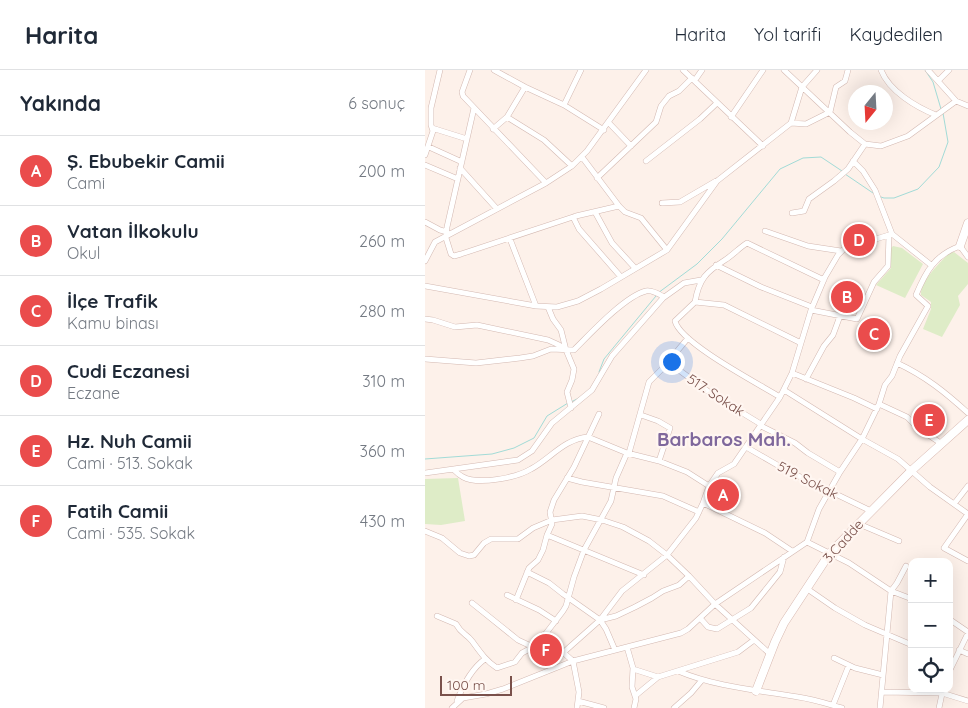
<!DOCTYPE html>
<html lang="tr">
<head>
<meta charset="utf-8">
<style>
  body { margin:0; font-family:Quicksand,sans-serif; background:#f6f6f7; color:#1f2937 }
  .controls { position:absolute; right:15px; bottom:15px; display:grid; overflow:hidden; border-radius:10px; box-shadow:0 5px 20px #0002 }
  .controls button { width:45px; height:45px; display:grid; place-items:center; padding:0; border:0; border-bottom:1px solid #e0e1e3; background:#fff; color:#1f2937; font:25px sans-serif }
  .compass { position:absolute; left:423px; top:15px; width:45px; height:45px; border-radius:50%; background:#fff; box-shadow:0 5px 20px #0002; rotate:198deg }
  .scale { position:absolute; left:15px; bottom:12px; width:72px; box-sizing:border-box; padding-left:5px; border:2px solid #7a514b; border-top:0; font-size:14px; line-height:18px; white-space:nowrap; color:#7a514b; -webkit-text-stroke:4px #fff6f1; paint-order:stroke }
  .you { position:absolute; left:246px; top:291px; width:18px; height:18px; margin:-12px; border:4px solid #fff; border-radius:50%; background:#1a73e8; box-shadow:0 0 0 8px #1a73e833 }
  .badge { display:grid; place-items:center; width:32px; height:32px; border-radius:50%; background:#ea4c4c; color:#fff; font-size:16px; font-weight:700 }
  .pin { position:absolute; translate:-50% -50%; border:2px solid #fff; box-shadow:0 1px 5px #0006 }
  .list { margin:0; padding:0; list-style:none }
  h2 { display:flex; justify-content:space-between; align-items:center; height:65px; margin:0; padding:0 20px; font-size:21px }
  h2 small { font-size:16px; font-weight:400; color:#747a83 }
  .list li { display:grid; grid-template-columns:32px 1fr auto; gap:15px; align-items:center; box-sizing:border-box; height:70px; padding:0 20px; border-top:1px solid #e0e1e3 }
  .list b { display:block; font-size:19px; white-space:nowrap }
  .list p { margin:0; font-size:16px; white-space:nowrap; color:#747a83 }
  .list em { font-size:16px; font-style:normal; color:#747a83 }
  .icon { flex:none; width:28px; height:28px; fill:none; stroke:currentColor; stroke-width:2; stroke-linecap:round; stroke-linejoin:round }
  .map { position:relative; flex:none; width:543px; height:638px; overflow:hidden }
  header { display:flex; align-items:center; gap:30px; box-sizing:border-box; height:70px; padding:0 25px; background:#fff; border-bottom:1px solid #e0e1e3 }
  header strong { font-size:24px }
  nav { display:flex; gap:28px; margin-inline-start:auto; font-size:18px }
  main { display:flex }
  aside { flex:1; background:#fff }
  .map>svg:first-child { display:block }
  .green { fill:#deecc7 }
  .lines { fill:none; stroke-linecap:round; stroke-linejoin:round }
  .stream { stroke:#a2dbd7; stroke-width:1 }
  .street-casing { stroke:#d3b8b1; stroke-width:6 }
  .secondary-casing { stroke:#d8b9b1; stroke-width:9 }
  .street { stroke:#fff; stroke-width:5 }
  .secondary { stroke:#fff; stroke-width:8 }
  .labels { text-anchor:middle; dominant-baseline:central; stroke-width:4.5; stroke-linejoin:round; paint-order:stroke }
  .street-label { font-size:14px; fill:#7a514b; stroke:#fff6f1 }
  .district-label { font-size:19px; font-weight:bold; fill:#7f689c; stroke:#fff6f1 }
</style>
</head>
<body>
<header>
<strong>Harita</strong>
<nav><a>Harita</a><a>Yol tarifi</a><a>Kaydedilen</a></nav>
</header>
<main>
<aside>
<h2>Yakında<small>6 sonuç</small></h2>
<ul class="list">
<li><span class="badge">A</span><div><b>Ş. Ebubekir Camii</b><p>Cami</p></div><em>200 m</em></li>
<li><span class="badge">B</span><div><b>Vatan İlkokulu</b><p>Okul</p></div><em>260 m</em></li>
<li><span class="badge">C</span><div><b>İlçe Trafik</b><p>Kamu binası</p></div><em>280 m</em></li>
<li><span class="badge">D</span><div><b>Cudi Eczanesi</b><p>Eczane</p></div><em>310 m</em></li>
<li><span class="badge">E</span><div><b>Hz. Nuh Camii</b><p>Cami · 513. Sokak</p></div><em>360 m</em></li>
<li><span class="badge">F</span><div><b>Fatih Camii</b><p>Cami · 535. Sokak</p></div><em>430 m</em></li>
</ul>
</aside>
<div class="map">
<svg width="543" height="638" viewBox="0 0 543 638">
  <rect width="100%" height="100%" fill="#fdf1ea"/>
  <path class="green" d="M468,176L477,178L498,194L480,228L451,215L466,198V178Z
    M529,182L543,193V214L533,226L535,235L517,267L498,259L506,239V232L496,225C495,211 515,193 524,183Z
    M33,408L40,451L16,455L0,454V409Z"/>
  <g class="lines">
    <path class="stream" d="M500,0L508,12L516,39
      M420,104L448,123
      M456,127L459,128H469L493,119L514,97L523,72L518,43
      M233,223L272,194L297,169L355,99L378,88L396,87L417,101
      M174,302L179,289L231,226
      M146,332L154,328
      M0,389L67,384L89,378L109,368L122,346L143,333"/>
    <defs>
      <path id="street" d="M45,0L37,22L38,26L121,113
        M69,0L100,17L139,35L179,60
        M258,0L338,76
        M359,0L425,62L440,74L456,76L483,66L531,31
        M456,0C464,21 491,37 511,45
        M503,0L531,31L543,36
        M270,10L277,0
        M513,11L524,0
        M139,35L156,0
        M49,38L22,157L21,168L26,184L29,186L36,184L151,146L194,136
        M82,47L119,70L147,96
        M306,47L338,0
        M184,53L206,76
        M366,53L377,17L392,0
        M7,58L42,69
        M68,59L82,47L100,17
        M4,77L37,92
        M0,85L8,61L6,55V38L15,0
        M157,87L194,136L200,142L216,148L242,180
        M221,91L275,49L292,33
        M428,91L438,101L450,120L467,164L506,195
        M0,95L33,109
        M35,98L72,139
        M172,108L231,52L236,36L244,26L254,21L267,8
        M237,133L255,132L291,111
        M170,142L187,173L210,198
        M367,143L379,141L384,129L409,111L423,99L440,74
        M148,147L154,159L196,207
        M0,152L15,160L22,162
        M340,161L383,176L416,181
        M85,169L111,236
        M0,191L10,172L121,113L147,96L162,81L221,0
        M291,195L336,217L387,237
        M0,216L111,236L132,237L153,231L176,219L242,180L292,111L366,53L381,54L405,42L411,17L420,11L423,0
        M270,232C274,209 281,202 300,190C308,185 314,178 322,173L399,210
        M123,237L128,249L136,260L141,280
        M386,240L432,249L449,212L463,196L464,165
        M0,249L8,250L30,257L52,255L123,270L134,275L141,280L149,299L147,310L142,322L146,338
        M0,289L51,293L95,288L108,286L126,279L149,280C165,264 200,226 221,221C227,220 234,224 239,227
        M243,292L288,325L334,353L336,356L370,373L383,383L415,402
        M472,293C500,306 520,322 543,343
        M367,303L429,328L452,339
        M381,309L399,276L408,265L415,246
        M359,320L437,369L473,389L505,417L543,444
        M355,327C334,314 255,273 250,251L270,232L299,235L376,273
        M454,334L482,347L493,358L517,374
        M216,345L233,351L245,358L234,391
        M321,377L361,400L446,441
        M204,383L224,312L239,297L263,268
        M29,400C31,402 34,405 38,407C53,415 91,408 106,399C125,389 139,369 163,367L202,383L234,391L262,402L284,416
        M0,403L93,390L107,381L127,353L167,320L187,286L238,228L259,213L276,210
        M142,408L157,412L238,426L274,442
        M529,434L543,416
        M543,444L519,478L543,491
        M434,454L474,471
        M0,461L17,468L35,483L44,486L49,485L59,473L66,469H93L108,458L127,450L157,446L177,450L198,457L224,471L242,485L264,506L290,534L345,584
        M122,465L219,505
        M382,472L424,493L466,521L487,529
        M367,481L340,463L278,433L284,416L293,403L309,394L355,327L367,303L386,240L400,207L413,185L419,179L467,164
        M102,502L124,513L138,524L175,550L181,559L190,580
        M381,518L410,538L440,555L487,575
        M82,525L114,540L131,551
        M91,530L104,498L113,490L118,480L122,465L127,454L125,442L129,430L149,397L174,344
        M47,533L93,570L108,577
        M12,546L31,554C37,565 41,563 47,571C55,582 61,591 72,598L90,592L97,583L112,575L138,541L141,536L149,507L159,480L186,431L191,408L202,383
        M275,548L283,557L292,559L326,538L355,502L359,487
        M524,549L543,562
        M175,550L191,546L210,537L227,528L238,521L254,515L264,506
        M118,565L148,591L154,622L152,638
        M202,577L208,598L207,617L211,629L209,638
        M534,580L543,584
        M139,582L175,550L197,521L242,485L271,448L278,433
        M409,588L430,598L458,605
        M208,599L233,607
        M253,601C291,617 332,620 373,627C388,629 403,634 417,638
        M524,602L543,563
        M457,622L517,623L543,631
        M210,626L233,607L313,582L329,570
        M32,631C38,615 46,599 60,589
        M153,631L179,638
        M408,635L424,595
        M27,638L38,628L61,624L78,619L148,591L256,563L263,559L290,534L382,472L394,439L415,402L437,369L454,334L460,315L467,306L475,286L503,236L491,225C501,201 510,185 535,176L543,187
        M249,638L266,623L277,610
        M455,638L466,521L472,513L481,496
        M514,638L518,619"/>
      <path id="secondary" d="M535,176L543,153
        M331,621L350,572L359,553L405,483L486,401L543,350"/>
    </defs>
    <use href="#street" class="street-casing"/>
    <use href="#secondary" class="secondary-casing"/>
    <use href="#street" class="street"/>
    <use href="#secondary" class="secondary"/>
  </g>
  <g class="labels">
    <g class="street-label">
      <text transform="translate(291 325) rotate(33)">517. Sokak</text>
      <text transform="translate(383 410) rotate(27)">519. Sokak</text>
      <text transform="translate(418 471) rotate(-48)">3.Cadde</text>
    </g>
    <g class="district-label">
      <text x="299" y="369">Barbaros Mah.</text>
    </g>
  </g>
</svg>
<div class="controls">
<button>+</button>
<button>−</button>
<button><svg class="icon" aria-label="locate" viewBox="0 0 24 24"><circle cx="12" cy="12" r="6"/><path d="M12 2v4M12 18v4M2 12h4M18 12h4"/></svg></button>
</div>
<svg class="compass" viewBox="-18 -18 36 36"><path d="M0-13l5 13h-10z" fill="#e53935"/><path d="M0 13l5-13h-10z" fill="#747a83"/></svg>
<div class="scale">100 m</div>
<div class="you"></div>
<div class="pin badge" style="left:298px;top:425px">A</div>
<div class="pin badge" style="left:422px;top:227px">B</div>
<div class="pin badge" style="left:449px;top:264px">C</div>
<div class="pin badge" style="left:434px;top:170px">D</div>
<div class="pin badge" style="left:504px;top:350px">E</div>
<div class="pin badge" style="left:121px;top:580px">F</div>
</div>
</main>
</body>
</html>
